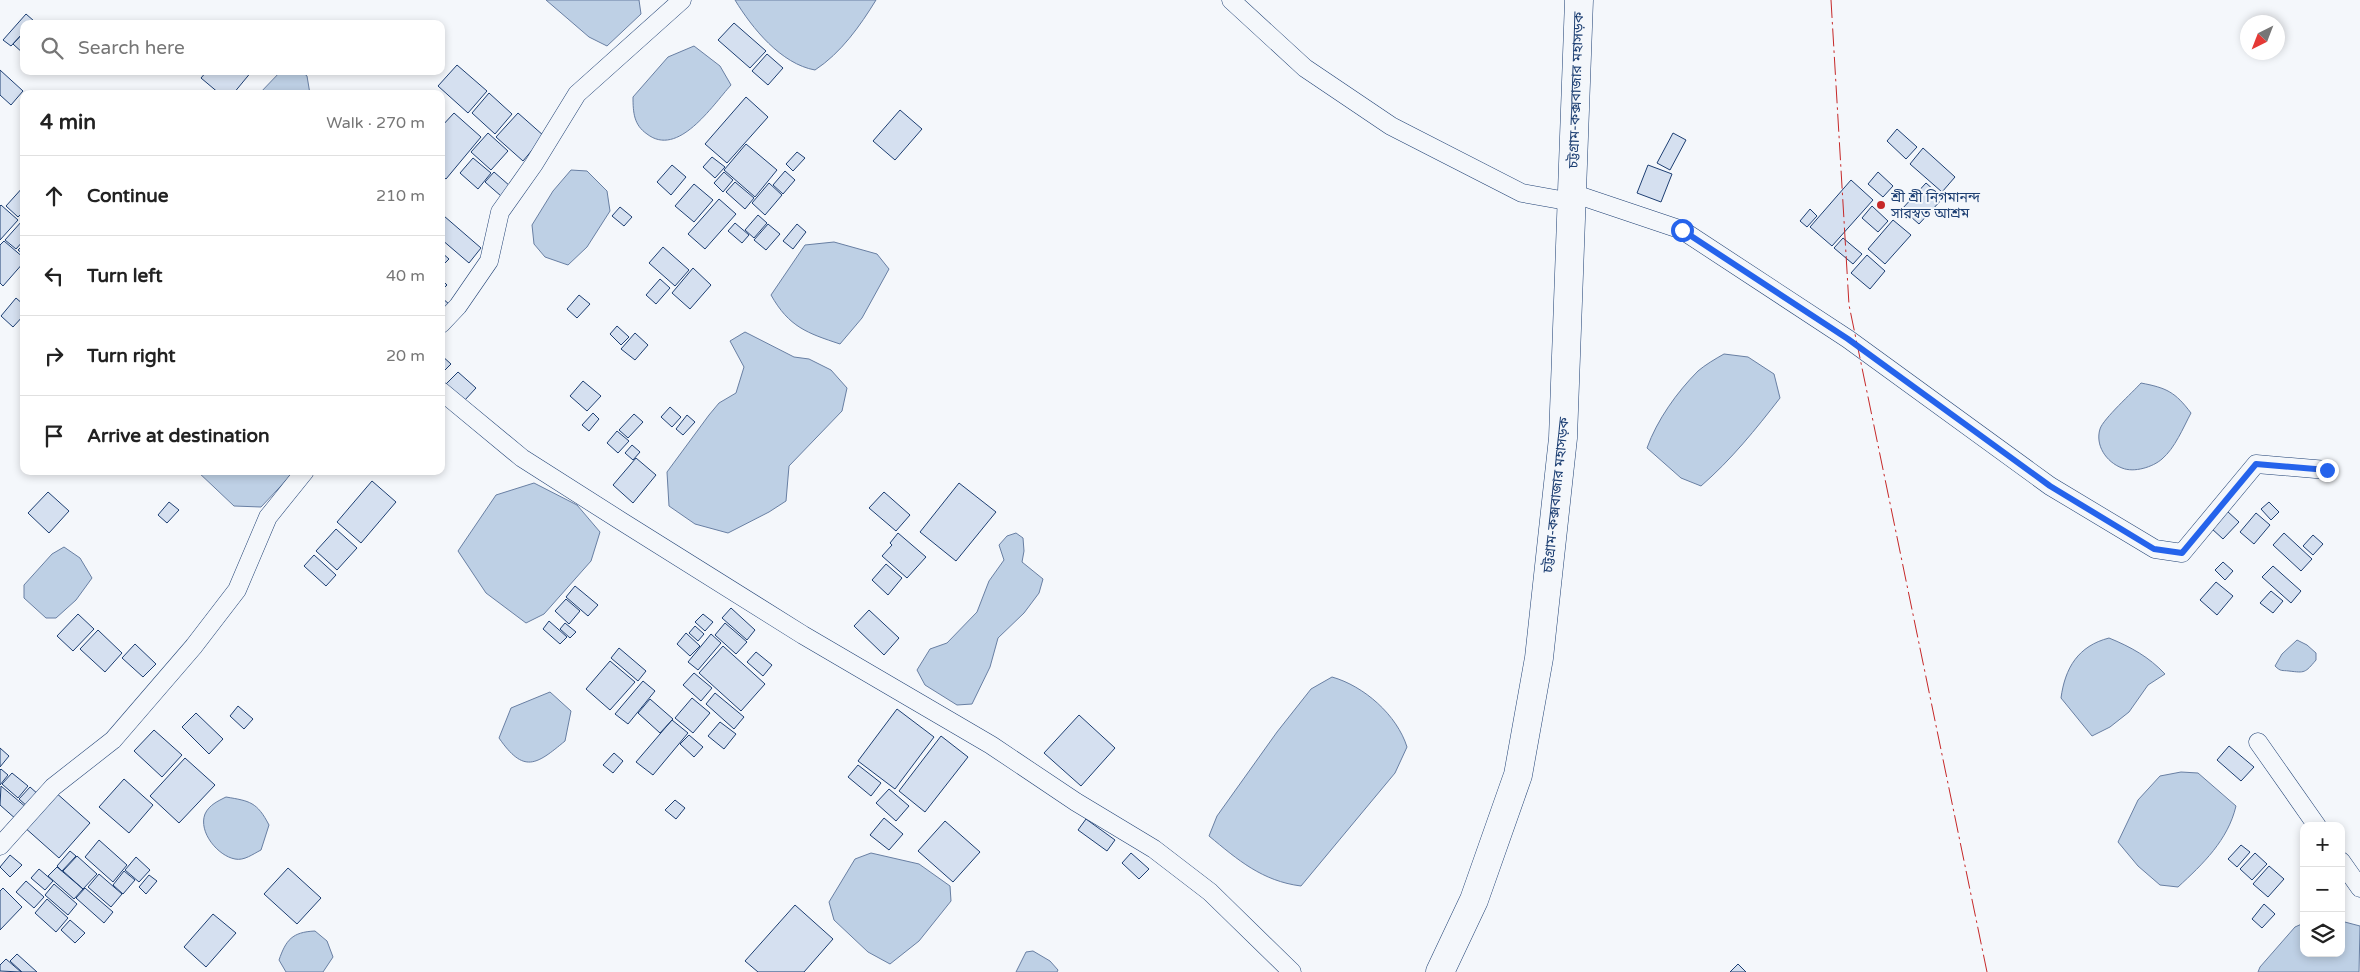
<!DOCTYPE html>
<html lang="en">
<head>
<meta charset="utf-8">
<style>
  body { margin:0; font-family:"Varela Round","Noto Sans Bengali",sans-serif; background:#f6f6f6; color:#222 }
  .controls { position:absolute; right:15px; bottom:15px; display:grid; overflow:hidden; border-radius:10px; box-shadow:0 2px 8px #0003 }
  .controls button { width:45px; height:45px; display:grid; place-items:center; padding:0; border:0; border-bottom:1px solid #e0e0e0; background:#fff; color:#222; font:25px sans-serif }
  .compass { position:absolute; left:2240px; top:15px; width:45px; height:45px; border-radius:50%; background:#fff; box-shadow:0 2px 8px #0003; rotate:222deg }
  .stop { position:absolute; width:15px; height:15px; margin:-11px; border:4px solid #2563eb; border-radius:50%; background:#fff }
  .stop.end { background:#2563eb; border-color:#fff; box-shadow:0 1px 5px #0008 }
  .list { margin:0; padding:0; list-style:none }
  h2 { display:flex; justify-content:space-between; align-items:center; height:65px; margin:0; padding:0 20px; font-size:21px }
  h2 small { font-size:16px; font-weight:400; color:#767676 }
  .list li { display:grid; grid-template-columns:32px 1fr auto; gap:15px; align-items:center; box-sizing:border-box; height:80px; padding:0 20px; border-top:1px solid #e0e0e0 }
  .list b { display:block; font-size:19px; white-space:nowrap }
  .list em { font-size:16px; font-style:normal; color:#767676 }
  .icon { flex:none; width:28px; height:28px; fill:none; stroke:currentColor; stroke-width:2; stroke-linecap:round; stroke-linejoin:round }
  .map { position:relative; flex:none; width:2360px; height:972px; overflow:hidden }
  .search { position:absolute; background:#fff; box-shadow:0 2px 8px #0003; left:20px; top:20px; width:425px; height:55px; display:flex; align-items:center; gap:12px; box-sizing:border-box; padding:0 18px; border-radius:10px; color:#767676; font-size:19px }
  .panel { position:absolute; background:#fff; box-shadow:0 2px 8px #0003; left:20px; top:90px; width:425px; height:385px; border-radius:10px }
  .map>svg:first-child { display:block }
  .water { fill:#bed0e5; stroke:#687fa3 }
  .building { fill:#d5e0f0; stroke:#1d3f73 }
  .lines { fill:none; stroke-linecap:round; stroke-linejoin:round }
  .minor-casing { stroke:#1d3f73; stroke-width:19 }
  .trunk-casing { stroke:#1d3f73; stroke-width:29 }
  .minor { stroke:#f4f7fb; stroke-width:18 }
  .trunk { stroke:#f4f7fb; stroke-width:28 }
  .power { stroke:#c62828; stroke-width:1; stroke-dasharray:18 4 2.5 4; stroke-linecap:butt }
  .route { stroke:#2563eb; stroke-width:6 }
  .poi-dot { fill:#c62828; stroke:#f4f7fb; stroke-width:2 }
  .labels { text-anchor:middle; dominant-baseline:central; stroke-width:4; stroke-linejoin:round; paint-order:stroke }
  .street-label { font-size:14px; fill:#1d3f73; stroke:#f4f7fb }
  .poi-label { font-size:14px; fill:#1d3f73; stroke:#f4f7fb; text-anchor:start }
</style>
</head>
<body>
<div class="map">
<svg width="2360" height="972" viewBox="0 0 2360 972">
  <rect width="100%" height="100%" fill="#f4f7fb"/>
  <path class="water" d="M546,0H639L641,14L607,46L589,37Z
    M735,0H876C860,26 841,53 815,70C781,64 752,28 735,0Z
    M694,46L720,66L731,85C712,106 678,158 647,134C634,125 633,113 633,97L668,57Z
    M281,71H301L307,76L310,94H259Z
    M571,170L587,171L607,191L610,211L587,247L568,265L545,257L534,244L532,225L553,191Z
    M834,242L877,254L889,269L862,318L840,344C807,333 789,327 771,295L805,245Z
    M745,332L794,357L809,359L831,370L847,388L842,411L789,466L786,501L769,512L728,533L695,524L669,506L667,472L709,415L719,403L736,393L744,367L730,341Z
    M1724,354L1748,357L1774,374L1780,398C1756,429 1731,460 1701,486L1681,478L1647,448C1657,420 1677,392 1698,371C1705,365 1715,359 1724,354Z
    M2141,383C2167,388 2175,392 2191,413C2183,428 2175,448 2162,459C2153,467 2134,473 2122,468C2106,462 2095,445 2100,429C2103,419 2133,392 2141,383Z
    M197,471H295L261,507L234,506Z
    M534,483L577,505L600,532L591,561L544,614L526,623L486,593L458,551L496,495Z
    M1016,533L1023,538L1024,551L1022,562L1043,579L1039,593L1024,613L998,638L990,667L972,704L957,705L925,685L917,670L930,649L947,643L977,612L989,581L1004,560L999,545L1007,536Z
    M64,547L80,558L92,578L76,600L56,618H46L24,598V585L52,554Z
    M2109,638C2131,647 2149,657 2165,674L2148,685L2129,712L2110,727L2092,736L2061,698C2065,668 2078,646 2109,638Z
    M2297,640L2307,645L2316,653V660C2305,673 2305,673 2289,671C2282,670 2281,672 2275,666L2282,654Z
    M1332,677C1364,686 1397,715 1407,747L1395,773L1301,886C1262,881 1238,860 1209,836L1217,816L1277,732L1311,689Z
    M550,692L571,711L565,741C536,765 524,774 499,738L511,708Z
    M2181,772L2198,773L2236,806C2228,840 2203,864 2178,887L2160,885L2138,866L2118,842L2138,800L2160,776Z
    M226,797C250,801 257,802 269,825L261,850C253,854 244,861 235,859C218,856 198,832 205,814C209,805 218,801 226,797Z
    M871,853L919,864L950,886L951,901L919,941L890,964L868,952L834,920L829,902L855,859Z
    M2341,921L2360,926L2359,972H2258L2260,967L2295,927L2304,923V953H2341Z
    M315,931L327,941L333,957L323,972H286L279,960C286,940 292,932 315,931Z
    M1033,951L1050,961L1058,970L1057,972H1016L1026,952Z"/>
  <path class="building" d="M26,14L34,21L31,24H24V32L11,46L3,40Z
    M734,23L766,51L750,68L718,40Z
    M24,32V54L13,44Z
    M767,54L783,68L768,85L752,71Z
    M457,65L487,91L468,113L438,86Z
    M0,70L23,91L11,105L0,95Z
    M207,71H252L233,94H220L201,78Z
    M489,93L512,114L495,134L472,113Z
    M746,97L768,117L727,163L705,144Z
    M900,110L922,129L895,160L873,141Z
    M454,113L481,137L446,179L441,175V127Z
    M518,113L544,136L523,161L496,137Z
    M1897,129L1917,147L1906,159L1887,141Z
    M488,133L508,151L491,170L471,152Z
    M1673,133L1686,140L1670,170L1657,163Z
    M746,144L777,170L755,197L724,170Z
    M1923,148L1955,177L1942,192L1910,164Z
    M797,152L805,158L793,171L786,164Z
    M712,157L725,167L715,178L703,167Z
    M473,158L491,173L478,189L460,173Z
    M672,165L686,177L671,195L657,182Z
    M1648,165L1672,174L1661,202L1637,193Z
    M785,171L795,180L783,194L773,185Z
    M494,172L510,186L501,196L485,182Z
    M724,172L733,180L723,192L714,183Z
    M1878,172L1893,186L1883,197L1868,184Z
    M1851,180L1873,200L1832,246L1810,227Z
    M735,182L754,198L745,209L726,192Z
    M769,183L782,195L765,215L752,203Z
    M1926,183L1943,198L1919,224L1902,209Z
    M694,184L713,200L694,222L675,206Z
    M24,186V211L18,217L6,206Z
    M719,199L736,214L705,249L688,234Z
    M1,205L18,220L0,240V206Z
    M1872,206L1888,221L1878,232L1862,218Z
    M620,207L632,217L624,226L612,216Z
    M1810,209L1817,216L1807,227L1800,221Z
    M758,215L767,223L754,238L745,230Z
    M444,216L481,248L469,263L441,239V220Z
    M1893,220L1911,235L1885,264L1868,249Z
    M22,221L24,223V240L16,249L5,240Z
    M735,223L749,235L742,243L728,231Z
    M768,224L780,234L766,250L754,240Z
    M797,224L806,232L793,249L783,241Z
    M1843,238L1862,254L1853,264L1834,248Z
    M4,241L24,258V262L3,286L0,283V245Z
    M24,244V255L18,250Z
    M663,247L689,270L675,286L649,263Z
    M441,252L449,259L441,267Z
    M1867,255L1885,271L1870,289L1851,273Z
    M693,268L711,285L690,309L672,293Z
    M441,279L447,285L442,290H441Z
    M660,279L670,288L656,304L646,295Z
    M579,295L590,304L577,318L567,309Z
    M441,297L450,305L441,315Z
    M16,298L24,305V315L13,327L1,316Z
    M617,326L629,337L621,345L610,334Z
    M635,333L648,345L635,360L621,349Z
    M441,355L451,364L441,374Z
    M458,372L476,388L464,401L446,384Z
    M583,381L601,396L587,411L570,396Z
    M670,407L681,417L672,427L661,417Z
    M593,413L599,419L589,431L582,425Z
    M634,414L643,422L628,438L619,430Z
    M687,415L695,422L683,435L676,429Z
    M617,431L629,441L618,453L607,443Z
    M632,445L640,452L633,460L625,453Z
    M636,458L656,475L633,503L613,485Z
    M372,481L396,502L361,543L337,522Z
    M959,483L996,512L956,561L920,532Z
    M48,492L69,511L49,533L28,513Z
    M884,492L910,515L896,531L869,508Z
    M169,502L179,510L167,523L158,515Z
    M2269,502L2279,512L2271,520L2261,509Z
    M2227,511L2239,522L2223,539L2211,528Z
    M2256,513L2270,525L2254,544L2240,532Z
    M336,529L357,548L337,570L316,551Z
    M898,533L926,557L907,578L882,556L892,545L890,543Z
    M2284,533L2312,559L2301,571L2273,545Z
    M2313,535L2323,544L2313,555L2303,546Z
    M314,555L336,575L326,586L304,566Z
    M2223,562L2233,571L2225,580L2215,570Z
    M886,564L902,578L888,595L872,580Z
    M2273,566L2301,591L2291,603L2262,577Z
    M2216,582L2233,596L2217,615L2200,600Z
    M575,586L598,605L588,616L566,597Z
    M2271,591L2283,601L2273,613L2260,603Z
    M566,599L580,611L569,624L555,611Z
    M731,608L755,630L747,640L722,618Z
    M869,610L899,638L884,655L854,626Z
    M78,614L94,629L73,651L57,636Z
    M703,614L713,622L705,631L695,622Z
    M549,621L567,637L560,644L543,629Z
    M565,623L576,632L570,638L560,629Z
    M725,623L747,642L736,654L715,635Z
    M695,626L704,634L698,641L689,633Z
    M98,630L122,653L105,672L80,649Z
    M686,633L700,646L690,656L677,644Z
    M711,634L721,643L698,670L688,662Z
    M135,644L156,664L143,677L122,658Z
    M723,646L765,684L741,711L699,673Z
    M619,648L646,671L638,681L611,658Z
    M756,652L772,665L763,676L747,662Z
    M610,661L635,682L610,710L586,689Z
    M694,673L712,688L701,701L683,685Z
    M643,681L655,691L628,724L615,714Z
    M715,693L744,717L734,729L706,704Z
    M692,698L710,713L693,733L675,718Z
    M650,699L673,719L660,733L638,713Z
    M238,706L253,719L244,729L230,716Z
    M897,709L934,737L895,789L858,761Z
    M196,713L223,739L209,754L182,727Z
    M1079,715L1115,748L1081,786L1044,753Z
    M672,720L688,733L653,775L636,762Z
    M720,722L736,734L724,749L708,736Z
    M154,730L182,755L162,777L134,751Z
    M689,735L703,747L694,757L680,744Z
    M941,736L968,757L925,812L899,791Z
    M2229,746L2254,767L2241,781L2217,760Z
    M0,748L9,756L0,767Z
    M614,753L623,761L613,773L603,765Z
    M185,758L215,785L179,823L150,796Z
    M858,765L881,783L871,796L848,777Z
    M1,769L8,775L0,785V770Z
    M12,773L28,786L18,798L2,784Z
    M124,779L153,805L129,833L99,807Z
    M1,786L27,808L17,820L0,805Z
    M30,787L39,795L28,807L19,799Z
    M889,789L909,806L896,821L876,803Z
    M54,791L90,823L59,858L23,826Z
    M675,800L685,808L676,819L665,810Z
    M884,818L903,834L889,850L870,835Z
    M1086,819L1115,840L1107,851L1078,830Z
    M945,821L980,852L953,882L918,851Z
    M99,840L127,865L113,882L85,857Z
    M2241,845L2250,852L2237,867L2228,859Z
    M70,851L76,856L62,871L57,866Z
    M1131,853L1149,869L1139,879L1122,863Z
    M2255,853L2267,864L2252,880L2240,869Z
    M10,855L22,865L10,877L0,867Z
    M77,856L97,874L83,889L63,871Z
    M136,857L150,870L139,882L125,870Z
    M2269,866L2284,879L2268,897L2253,884Z
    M57,867L83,889L74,899L48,876Z
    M288,868L321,898L297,924L264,894Z
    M39,869L53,881L45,890L31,878Z
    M124,871L135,880L123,894L113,885Z
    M99,874L122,894L111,907L88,887Z
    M149,875L157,881L146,894L139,887Z
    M26,881L44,897L34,908L16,892Z
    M54,884L77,904L68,915L45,895Z
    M3,888L22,907L0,930V891Z
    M85,888L113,912L104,923L76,898Z
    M47,899L68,918L56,932L35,913Z
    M2264,904L2275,914L2262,928L2252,919Z
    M795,905L833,939L804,972H758L745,961Z
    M213,914L236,933L206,967L184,947Z
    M70,920L85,933L75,943L61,930Z
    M17,954L37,972H22L10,961Z
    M6,959L21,972L0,971V965Z
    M1738,964L1746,972H1730Z"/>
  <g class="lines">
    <defs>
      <path id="minor" d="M1231,0L1305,68L1391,126L1522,193L1572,202
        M1572,193L1682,230L1848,339L2050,486L2155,549L2182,553L2256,464L2327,470
        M441,324L458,306L489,261L500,212L534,164L577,94L682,0
        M441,391L522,458L621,521L803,635L991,745L1076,802L1154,849L1210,892L1292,972
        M2258,742L2317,826
        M0,846L53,787L113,740L194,646L237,590L268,517L305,471
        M2341,861L2360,888"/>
      <path id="trunk" d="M1440,972L1474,900L1518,775L1539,658L1563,438L1579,0"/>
    </defs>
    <use href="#minor" class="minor-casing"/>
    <use href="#trunk" class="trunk-casing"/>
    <use href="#minor" class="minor"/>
    <use href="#trunk" class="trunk"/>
    <path class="power" d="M1831,0L1849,305L1987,972"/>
  </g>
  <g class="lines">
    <path class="route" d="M1682,230L1848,339L2050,486L2154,549L2182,553L2256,464L2327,470"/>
  </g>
  <circle class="poi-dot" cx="1881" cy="205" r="5"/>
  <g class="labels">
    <g class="street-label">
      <text transform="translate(1576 90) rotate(-88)">চট্টগ্রাম-কক্সবাজার মহাসড়ক</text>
      <text transform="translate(1556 495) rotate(-84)">চট্টগ্রাম-কক্সবাজার মহাসড়ক</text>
    </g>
    <g class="poi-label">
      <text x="1891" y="197">শ্রী শ্রী নিগমানন্দ<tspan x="1891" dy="16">সারস্বত আশ্রম</tspan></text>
    </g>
  </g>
</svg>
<div class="controls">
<button>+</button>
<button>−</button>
<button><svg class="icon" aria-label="layers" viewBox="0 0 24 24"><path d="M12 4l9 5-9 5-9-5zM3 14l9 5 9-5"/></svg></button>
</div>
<svg class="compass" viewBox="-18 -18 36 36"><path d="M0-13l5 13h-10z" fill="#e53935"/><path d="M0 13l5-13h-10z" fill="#767676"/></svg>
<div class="stop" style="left:1682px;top:230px"></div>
<div class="stop end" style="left:2327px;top:470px"></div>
<div class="search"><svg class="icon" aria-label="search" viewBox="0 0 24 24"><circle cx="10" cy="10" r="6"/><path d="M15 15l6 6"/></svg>Search here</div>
<section class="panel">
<h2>4 min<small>Walk · 270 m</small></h2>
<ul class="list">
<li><svg class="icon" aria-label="ahead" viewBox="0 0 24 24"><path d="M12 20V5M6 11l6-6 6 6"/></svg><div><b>Continue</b></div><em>210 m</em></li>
<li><svg class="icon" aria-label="left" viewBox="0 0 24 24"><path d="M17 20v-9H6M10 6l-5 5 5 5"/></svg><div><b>Turn left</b></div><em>40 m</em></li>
<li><svg class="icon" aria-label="right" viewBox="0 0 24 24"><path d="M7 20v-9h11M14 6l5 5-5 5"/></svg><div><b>Turn right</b></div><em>20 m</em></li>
<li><svg class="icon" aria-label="arrive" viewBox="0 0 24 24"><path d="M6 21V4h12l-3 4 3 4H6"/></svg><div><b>Arrive at destination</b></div></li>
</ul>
</section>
</div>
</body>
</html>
